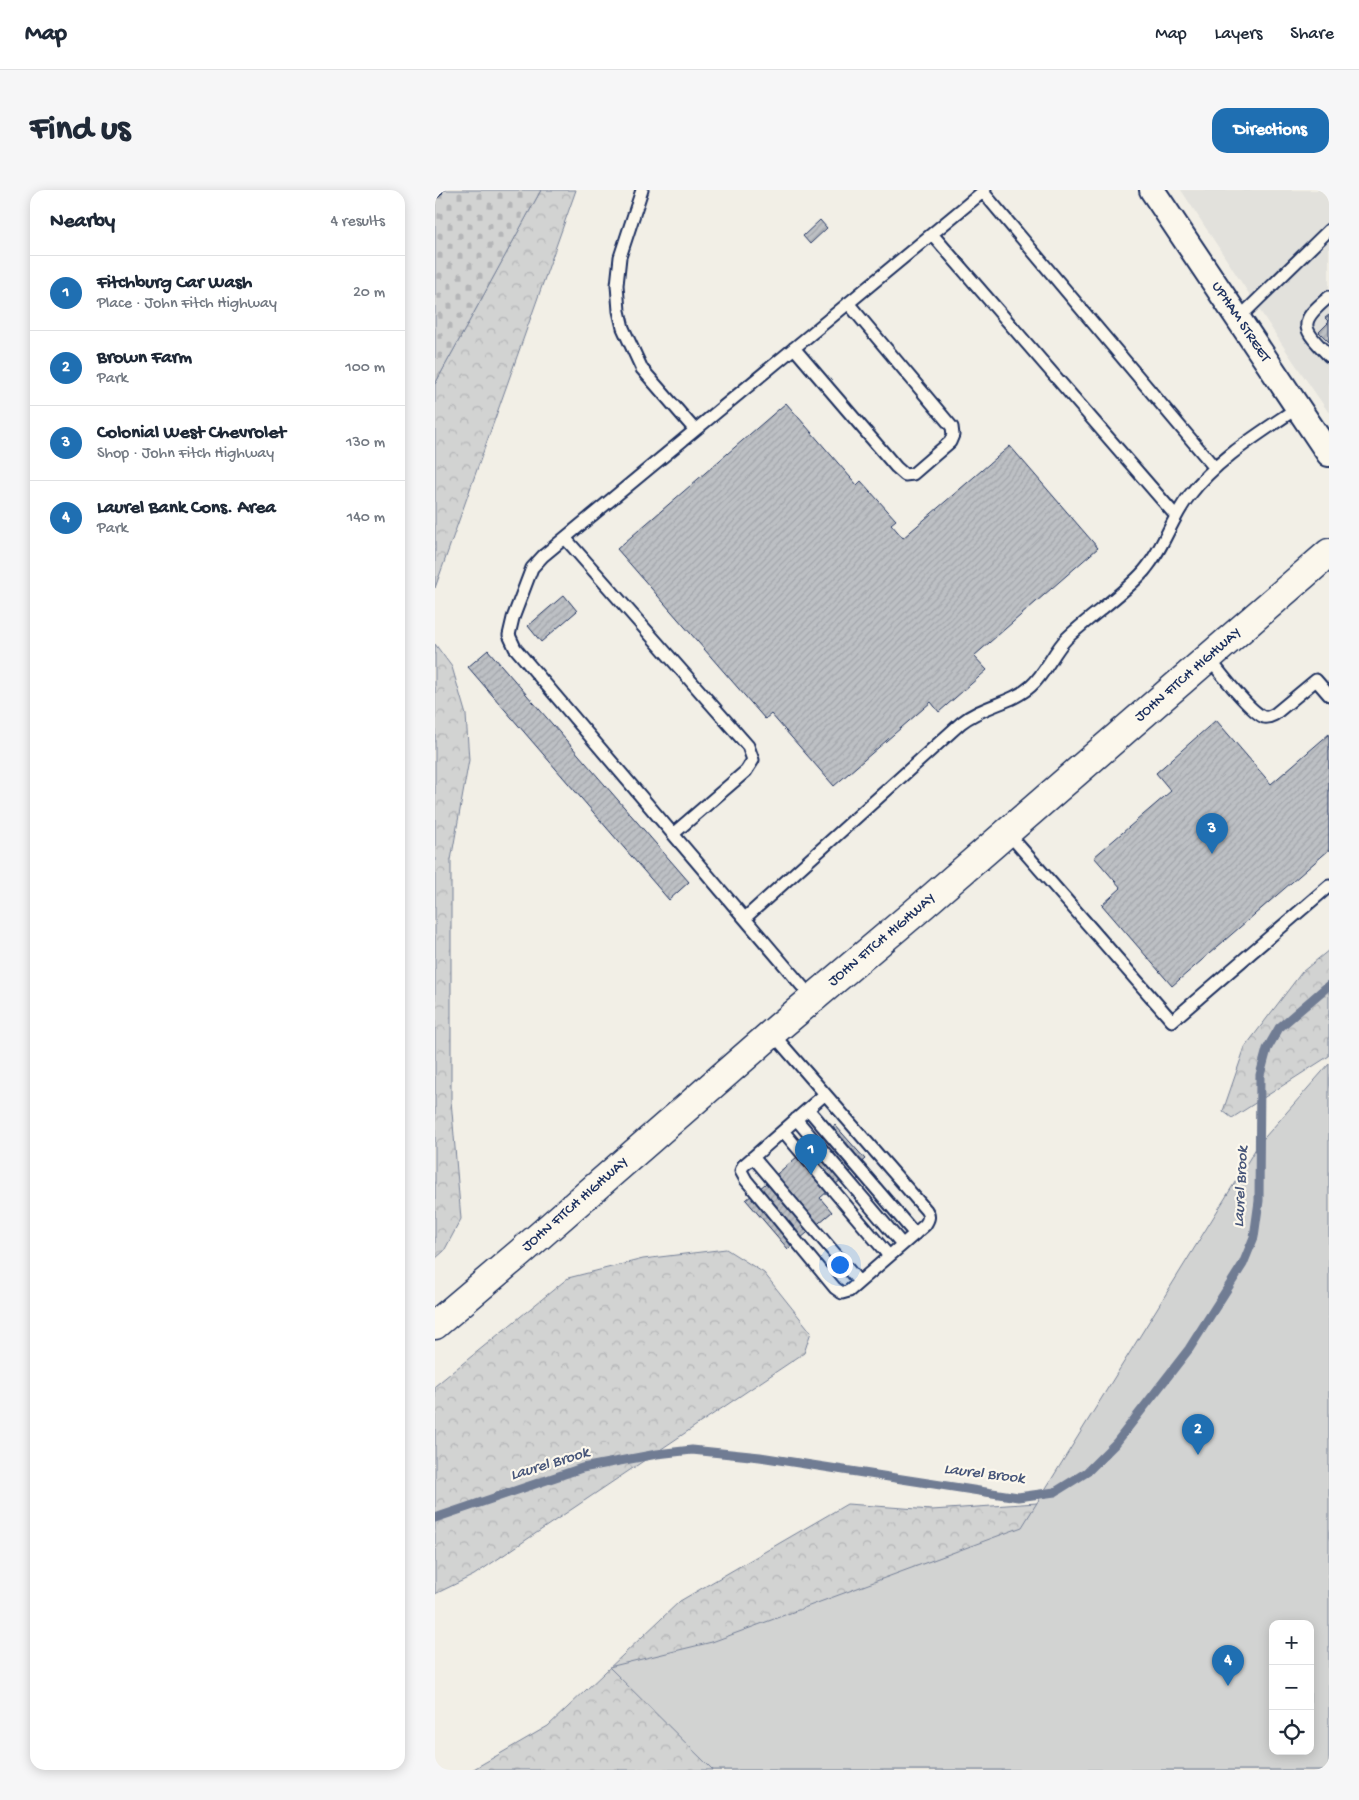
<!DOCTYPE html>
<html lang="en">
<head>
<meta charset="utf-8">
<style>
  body { margin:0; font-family:"Gochi Hand",sans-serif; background:#f6f6f7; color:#1f2937 }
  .controls { position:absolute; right:15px; bottom:15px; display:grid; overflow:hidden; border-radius:10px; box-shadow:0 2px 12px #0003 }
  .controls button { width:45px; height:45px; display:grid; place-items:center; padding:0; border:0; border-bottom:1px solid #e0e1e3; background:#fff; color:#1f2937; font:25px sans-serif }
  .you { position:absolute; left:404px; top:1074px; width:18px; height:18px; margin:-12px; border:4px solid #fff; border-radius:50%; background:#1a73e8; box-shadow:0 0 0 8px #1a73e833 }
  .badge { display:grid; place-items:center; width:32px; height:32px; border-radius:50%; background:#1f6fb2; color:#fff; font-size:16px; font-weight:700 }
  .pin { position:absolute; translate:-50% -41px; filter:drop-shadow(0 1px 2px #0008) }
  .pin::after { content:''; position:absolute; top:26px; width:18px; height:15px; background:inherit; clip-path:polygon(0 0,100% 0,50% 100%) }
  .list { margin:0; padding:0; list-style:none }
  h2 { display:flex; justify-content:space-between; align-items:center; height:65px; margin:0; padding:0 20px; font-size:21px }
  h2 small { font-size:16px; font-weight:400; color:#747a83 }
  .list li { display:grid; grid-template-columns:32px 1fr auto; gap:15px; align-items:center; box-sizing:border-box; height:75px; padding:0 20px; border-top:1px solid #e0e1e3 }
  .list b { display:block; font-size:19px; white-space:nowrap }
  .list p { margin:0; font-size:16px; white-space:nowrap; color:#747a83 }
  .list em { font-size:16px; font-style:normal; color:#747a83 }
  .icon { flex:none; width:28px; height:28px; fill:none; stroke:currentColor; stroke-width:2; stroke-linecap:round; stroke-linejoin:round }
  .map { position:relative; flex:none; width:894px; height:1580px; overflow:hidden; border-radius:15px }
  header { display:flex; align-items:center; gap:30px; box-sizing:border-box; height:70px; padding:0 25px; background:#fff; border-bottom:1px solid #e0e1e3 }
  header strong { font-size:24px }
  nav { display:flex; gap:28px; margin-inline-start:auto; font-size:18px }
  .intro { display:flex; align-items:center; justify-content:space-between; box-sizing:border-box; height:120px; padding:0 30px }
  h1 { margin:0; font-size:35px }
  .button { padding:12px 22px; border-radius:15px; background:#1f6fb2; color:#fff; font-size:18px; font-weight:700 }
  main { display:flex; gap:30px; padding:0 30px }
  aside { flex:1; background:#fff; border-radius:15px; box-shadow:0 2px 12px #0003 }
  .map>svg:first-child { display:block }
  .built { fill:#e2e1dc }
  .forest { fill:url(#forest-crowns); stroke:#768198; fill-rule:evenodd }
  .cemetery { fill:url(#cemetery-stones); stroke:#768198 }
  .park { fill:#d2d3d2; stroke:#768198; fill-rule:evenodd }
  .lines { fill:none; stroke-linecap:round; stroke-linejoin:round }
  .stream { stroke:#707b93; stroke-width:9 }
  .building { fill:url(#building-hatch); stroke:#1b2f5e }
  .service-casing { stroke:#1b2f5e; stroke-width:15 }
  .minor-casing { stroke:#1b2f5e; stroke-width:28 }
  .secondary-casing { stroke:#1b2f5e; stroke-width:31 }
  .service { stroke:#fbf7ec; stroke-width:11 }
  .minor { stroke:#fbf7ec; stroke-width:24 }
  .secondary { stroke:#fbf7ec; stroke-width:28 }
  .labels { text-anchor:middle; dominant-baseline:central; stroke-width:4.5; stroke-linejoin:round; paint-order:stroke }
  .street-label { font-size:15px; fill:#1b2f5e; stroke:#fbf7ec }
  .water-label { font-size:16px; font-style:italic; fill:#465579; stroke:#fbf7ec }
</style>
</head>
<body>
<header>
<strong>Map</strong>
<nav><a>Map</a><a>Layers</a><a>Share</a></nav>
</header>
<div class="intro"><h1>Find us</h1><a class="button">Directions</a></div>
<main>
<aside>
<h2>Nearby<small>4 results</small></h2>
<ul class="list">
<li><span class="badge">1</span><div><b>Fitchburg Car Wash</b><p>Place · John Fitch Highway</p></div><em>20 m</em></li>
<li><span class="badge">2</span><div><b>Brown Farm</b><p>Park</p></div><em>100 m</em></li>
<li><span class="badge">3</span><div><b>Colonial West Chevrolet</b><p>Shop · John Fitch Highway</p></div><em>130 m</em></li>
<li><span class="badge">4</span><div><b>Laurel Bank Cons. Area</b><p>Park</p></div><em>140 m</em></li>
</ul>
</aside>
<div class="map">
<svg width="894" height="1580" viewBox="0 0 894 1580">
  <defs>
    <pattern id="forest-crowns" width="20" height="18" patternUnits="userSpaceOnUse" patternTransform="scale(1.25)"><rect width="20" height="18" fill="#d2d3d2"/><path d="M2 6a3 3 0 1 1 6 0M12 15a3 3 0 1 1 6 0" fill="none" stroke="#b4b5b7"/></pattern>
    <pattern id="cemetery-stones" width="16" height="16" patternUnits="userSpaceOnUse" patternTransform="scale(1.25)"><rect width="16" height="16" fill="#d2d3d2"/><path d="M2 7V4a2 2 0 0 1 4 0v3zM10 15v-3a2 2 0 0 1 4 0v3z" fill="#b4b5b7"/></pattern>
    <pattern id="building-hatch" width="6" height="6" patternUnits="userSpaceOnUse" patternTransform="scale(1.25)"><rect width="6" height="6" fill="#bdc0c4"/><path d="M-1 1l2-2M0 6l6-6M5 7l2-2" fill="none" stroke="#a2a5ab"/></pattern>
  </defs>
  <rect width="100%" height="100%" fill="#f2efe6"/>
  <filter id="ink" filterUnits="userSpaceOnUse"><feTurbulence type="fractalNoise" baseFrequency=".02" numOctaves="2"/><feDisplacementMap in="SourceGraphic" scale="10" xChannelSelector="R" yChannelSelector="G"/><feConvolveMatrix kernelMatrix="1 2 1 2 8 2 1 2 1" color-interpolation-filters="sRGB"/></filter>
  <g filter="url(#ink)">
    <path class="built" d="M746,0H894V223L852,162Z"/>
    <path class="forest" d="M106,0H141L0,398V194Z
      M0,454L17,477L31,525L34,570L16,670V910L26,1029L9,1061L0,1069Z
      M894,760V866L797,928L788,921L810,857L867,782Z
      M839,1042L894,1580H37L113,1536L245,1411L412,1314L497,1320L602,1313L682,1296ZM838,1434H875V1561H838Z
      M291,1059L329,1083L376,1142L369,1163L39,1385L0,1404V1196L133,1088L208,1069Z"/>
    <path class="cemetery" d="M0,0H106L0,194Z"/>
    <path class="park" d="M894,874V1580H278L174,1477L277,1452L587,1337L823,955ZM838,1434H875V1561H838Z"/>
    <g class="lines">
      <path class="stream" d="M0,1328L147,1278L222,1264L257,1260L325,1267L583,1307L620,1302L652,1282L681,1253L754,1159L808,1074L819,1047L824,1011L825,885L832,859L844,838L894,795"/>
    </g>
    <path class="building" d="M385,30L392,38L375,54L368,46Z
      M894,125V152L884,142L894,132L890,128Z
      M351,213L422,295L426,291L461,330L456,334L468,348L575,256L663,358L539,466L552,480L504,522L496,512L399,596L336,524L330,529L182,359Z
      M129,405L142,421L106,452L93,436Z
      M53,460L254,692L234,710L33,477Z
      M781,530L836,594L894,544V660L737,796L667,715L686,698L659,667L736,601L721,583Z
      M400,935L430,969L385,1008L397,1022L353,1059L311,1010Z"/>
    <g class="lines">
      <defs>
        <path id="service" d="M207,0L185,67L182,95L184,121L188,138L207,179L260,240
          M0,1L1,0
          M548,2L780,278
          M497,44L741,326
          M894,107C862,133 867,138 894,166
          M803,129L894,40
          M359,158L461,277L470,285L478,284L515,252L518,245L517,237L413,113
          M130,348L313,556L318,570L311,581L238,644
          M773,467C783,480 816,523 829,527C834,528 836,526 840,524L881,490L894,505
          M572,642L737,831L894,696
          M310,728L526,533C548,515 576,514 596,496C611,483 618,462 632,448C656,425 688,405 709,381C729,358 736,329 754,306C782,269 824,244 862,218
          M378,809L80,458L74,445L78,428L97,378L108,366L550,0
          M337,843L491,1020C495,1026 494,1029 490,1035L414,1101L407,1103L400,1098L311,990L306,981L308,976L390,904
          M373,919L480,1044
          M361,929L467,1054
          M348,941L454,1066
          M318,967L424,1092"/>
        <g id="minor">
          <path id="s1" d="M717,0L894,264"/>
        </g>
        <g id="secondary">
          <path id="s2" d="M0,1135L85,1063L344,837L478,724L894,363"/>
        </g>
      </defs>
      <use href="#service" class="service-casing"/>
      <use href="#minor" class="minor-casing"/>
      <use href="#secondary" class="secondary-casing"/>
      <use href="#service" class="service"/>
      <use href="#minor" class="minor"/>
      <use href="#secondary" class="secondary"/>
    </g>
  </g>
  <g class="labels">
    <g class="street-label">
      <text stroke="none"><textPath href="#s1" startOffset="159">UPHAM STREET</textPath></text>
      <text stroke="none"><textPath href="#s2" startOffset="995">JOHN FITCH HIGHWAY</textPath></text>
      <text stroke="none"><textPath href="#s2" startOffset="590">JOHN FITCH HIGHWAY</textPath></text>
      <text stroke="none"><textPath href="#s2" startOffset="185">JOHN FITCH HIGHWAY</textPath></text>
    </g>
    <g class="water-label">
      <text transform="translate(807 997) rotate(-87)">Laurel Brook</text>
      <text transform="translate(115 1275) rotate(-17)">Laurel Brook</text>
      <text transform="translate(549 1285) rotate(7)">Laurel Brook</text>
    </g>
  </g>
</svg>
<div class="controls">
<button>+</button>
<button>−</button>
<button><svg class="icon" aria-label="locate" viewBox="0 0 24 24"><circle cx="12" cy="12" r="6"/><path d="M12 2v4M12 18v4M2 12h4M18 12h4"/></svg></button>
</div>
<div class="you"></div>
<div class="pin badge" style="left:376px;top:985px">1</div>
<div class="pin badge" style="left:763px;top:1265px">2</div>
<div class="pin badge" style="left:777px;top:664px">3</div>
<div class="pin badge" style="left:793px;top:1496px">4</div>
</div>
</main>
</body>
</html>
